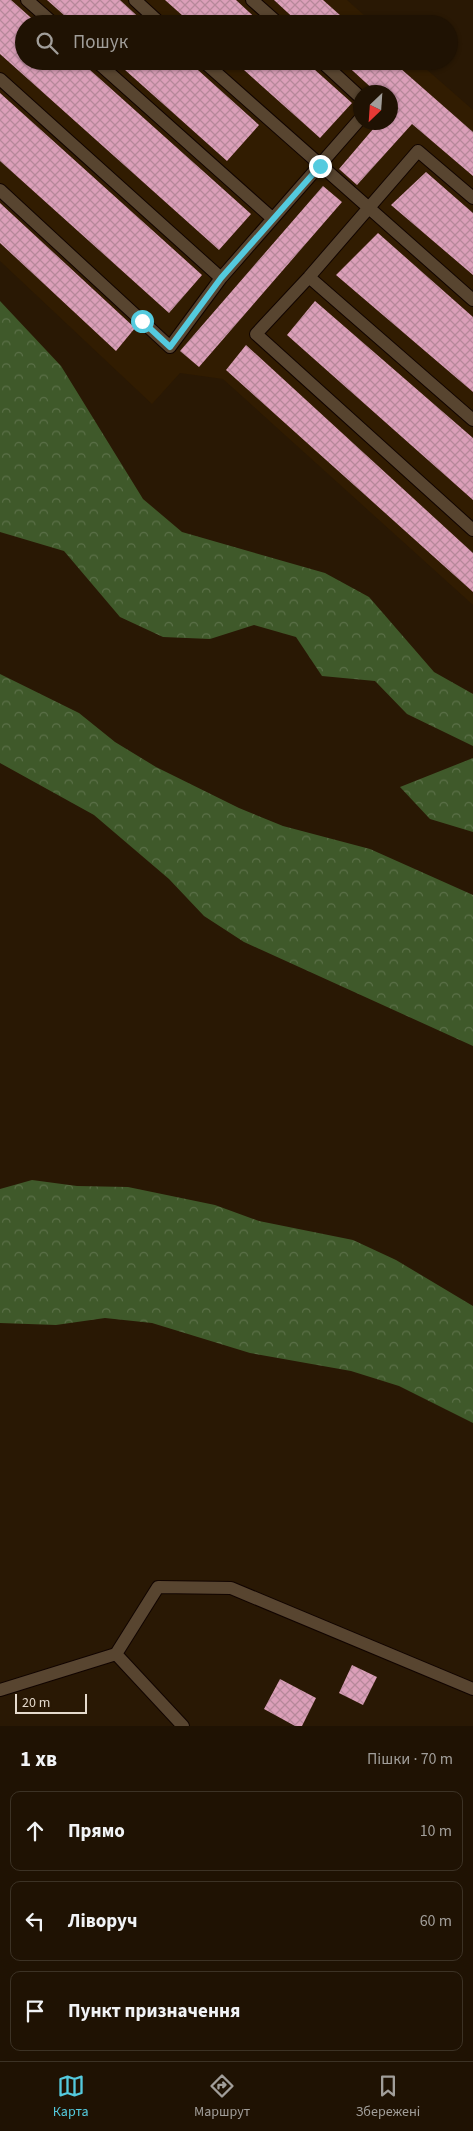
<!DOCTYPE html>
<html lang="uk">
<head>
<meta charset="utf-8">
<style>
  body { margin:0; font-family:"Source Sans 3",sans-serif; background:#271b0d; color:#f1f3f6 }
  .compass { position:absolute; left:353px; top:85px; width:45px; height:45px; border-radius:50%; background:#1f1203; box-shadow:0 1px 4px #0004; rotate:205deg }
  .scale { position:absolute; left:15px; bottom:12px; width:72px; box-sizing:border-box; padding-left:5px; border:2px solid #e5dacd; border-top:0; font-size:14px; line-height:18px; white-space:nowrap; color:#e5dacd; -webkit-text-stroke:4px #291804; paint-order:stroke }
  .stop { position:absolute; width:15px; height:15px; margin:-11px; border:4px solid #54cade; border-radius:50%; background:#fff }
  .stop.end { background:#54cade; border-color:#fff; box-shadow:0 1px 5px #0008 }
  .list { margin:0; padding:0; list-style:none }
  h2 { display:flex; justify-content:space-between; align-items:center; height:65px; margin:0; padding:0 20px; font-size:21px }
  h2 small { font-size:16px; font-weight:400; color:#a19e9a }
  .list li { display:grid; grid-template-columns:32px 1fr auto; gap:15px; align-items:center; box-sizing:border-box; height:80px; margin:0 10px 10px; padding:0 10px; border:1px solid #3c3225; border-radius:10px }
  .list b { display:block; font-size:19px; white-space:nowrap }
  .list em { font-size:16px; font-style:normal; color:#a19e9a }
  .icon { flex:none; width:28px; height:28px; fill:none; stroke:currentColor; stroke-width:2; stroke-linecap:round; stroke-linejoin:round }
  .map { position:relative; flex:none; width:473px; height:1726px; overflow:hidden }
  .search { position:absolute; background:#1f1203; box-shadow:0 1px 4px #0004; left:15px; right:15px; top:15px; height:55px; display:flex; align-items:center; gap:12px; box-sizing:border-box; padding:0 18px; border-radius:28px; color:#a19e9a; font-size:19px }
  .sheet { height:335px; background:#1f1203 }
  nav { display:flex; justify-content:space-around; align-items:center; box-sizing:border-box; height:70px; border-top:1px solid #3c3225; background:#1f1203; font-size:14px; color:#a19e9a }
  nav a { display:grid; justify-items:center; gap:2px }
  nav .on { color:#54cade }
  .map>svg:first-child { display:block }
  .built { fill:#311c01; fill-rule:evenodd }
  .forest { fill:url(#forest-crowns) }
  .building { fill:url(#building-cross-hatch) }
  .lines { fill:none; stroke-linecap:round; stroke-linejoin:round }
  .minor-casing { stroke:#110400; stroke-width:14 }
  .minor { stroke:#584530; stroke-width:12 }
  .route { stroke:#54cade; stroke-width:6 }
</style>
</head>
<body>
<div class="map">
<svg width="473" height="1726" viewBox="0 0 473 1726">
  <defs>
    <pattern id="forest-crowns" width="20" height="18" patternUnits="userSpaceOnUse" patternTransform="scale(1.25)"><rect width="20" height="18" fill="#3f592a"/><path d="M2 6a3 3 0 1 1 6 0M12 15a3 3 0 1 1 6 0" fill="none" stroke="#5b7048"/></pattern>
    <pattern id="building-cross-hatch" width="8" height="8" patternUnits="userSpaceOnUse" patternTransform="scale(1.25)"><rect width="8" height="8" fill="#db9fb9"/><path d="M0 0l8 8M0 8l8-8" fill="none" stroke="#b6889a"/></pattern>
  </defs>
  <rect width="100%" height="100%" fill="#291804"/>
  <path class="built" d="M0,0H347L374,24H24V61H417L473,110V605L223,379L180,373L152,404L0,261ZM360,92H390V122H360Z"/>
  <path class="forest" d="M0,301L61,366L143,499L182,532L325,573L369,597L434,672L473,694V746L407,714L375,681L322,676L296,637L254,625L210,639L163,637L120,617L64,551L0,532Z
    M0,674L79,713L115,742L156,767L239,808L283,826L370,849L473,895V1046L244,942L204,916L169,879L94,815L0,763Z
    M473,758V832L430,819L400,787Z
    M32,1180L77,1186L128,1187L215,1205L259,1221L353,1240L396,1260L473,1306V1423L399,1386L351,1371L250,1353L152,1323L105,1318L56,1325L0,1323V1189Z"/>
  <path class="building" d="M0,0H11L38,24H24V61H80L251,214L219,250L0,54Z
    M47,0H120L146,24H74Z
    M165,0H236L262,24H192Z
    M274,0H323L350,24H300Z
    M115,61H188L259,125L227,161Z
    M234,61H305L352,103L320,138Z
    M342,61H392L473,132V176L412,124L357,185L339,169L379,122H390V110L393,107L390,106V92H376Z
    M0,93L202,275L169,313L0,161Z
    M426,172L473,213V275L391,205Z
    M323,186L342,202L199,367L180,351Z
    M0,203L135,328L116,351L0,243Z
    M378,233L473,317V392L336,275Z
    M315,301L473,438V500L287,335Z
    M246,345L473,553V592L226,370Z
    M352,1665L377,1677L363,1705L339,1693Z
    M280,1679L316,1698L302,1726H295L264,1709Z"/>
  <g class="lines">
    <defs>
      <path id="minor" d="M27,0L54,24
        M135,0L161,24
        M252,0L279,24
        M96,61L272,218
        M203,61L473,300
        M321,61L360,97
        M0,79L221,278
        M0,190L170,347L221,278L360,119
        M473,198L418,151L309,277L256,334L473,530
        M309,277L473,420
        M116,1654L183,1726
        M0,1690L116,1654L158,1587L231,1588L473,1689"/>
    </defs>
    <use href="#minor" class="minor-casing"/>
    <use href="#minor" class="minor"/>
  </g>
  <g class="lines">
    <path class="route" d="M142,321L170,347L221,278L320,166"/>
  </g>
</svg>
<svg class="compass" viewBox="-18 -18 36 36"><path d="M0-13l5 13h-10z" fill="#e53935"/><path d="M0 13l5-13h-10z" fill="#a19e9a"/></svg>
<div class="scale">20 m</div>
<div class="stop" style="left:142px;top:321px"></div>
<div class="stop end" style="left:320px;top:166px"></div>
<div class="search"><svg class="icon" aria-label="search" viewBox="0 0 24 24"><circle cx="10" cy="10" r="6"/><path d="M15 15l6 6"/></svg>Пошук</div>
</div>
<section class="sheet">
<h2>1 хв<small>Пішки · 70 m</small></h2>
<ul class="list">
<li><svg class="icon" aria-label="ahead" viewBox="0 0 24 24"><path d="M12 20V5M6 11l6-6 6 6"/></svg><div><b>Прямо</b></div><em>10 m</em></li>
<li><svg class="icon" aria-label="left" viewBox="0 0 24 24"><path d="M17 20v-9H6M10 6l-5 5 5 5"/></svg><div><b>Ліворуч</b></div><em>60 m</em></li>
<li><svg class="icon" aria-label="arrive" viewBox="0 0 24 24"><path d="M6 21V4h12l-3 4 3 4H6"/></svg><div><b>Пункт призначення</b></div></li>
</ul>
</section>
<nav>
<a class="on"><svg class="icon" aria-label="map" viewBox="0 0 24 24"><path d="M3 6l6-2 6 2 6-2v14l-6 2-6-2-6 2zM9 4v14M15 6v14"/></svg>Карта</a>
<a><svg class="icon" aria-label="directions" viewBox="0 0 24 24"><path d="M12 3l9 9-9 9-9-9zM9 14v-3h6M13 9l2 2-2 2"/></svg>Маршрут</a>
<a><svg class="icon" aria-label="saved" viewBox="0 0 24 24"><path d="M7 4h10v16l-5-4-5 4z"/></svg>Збережені</a>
</nav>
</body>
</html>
